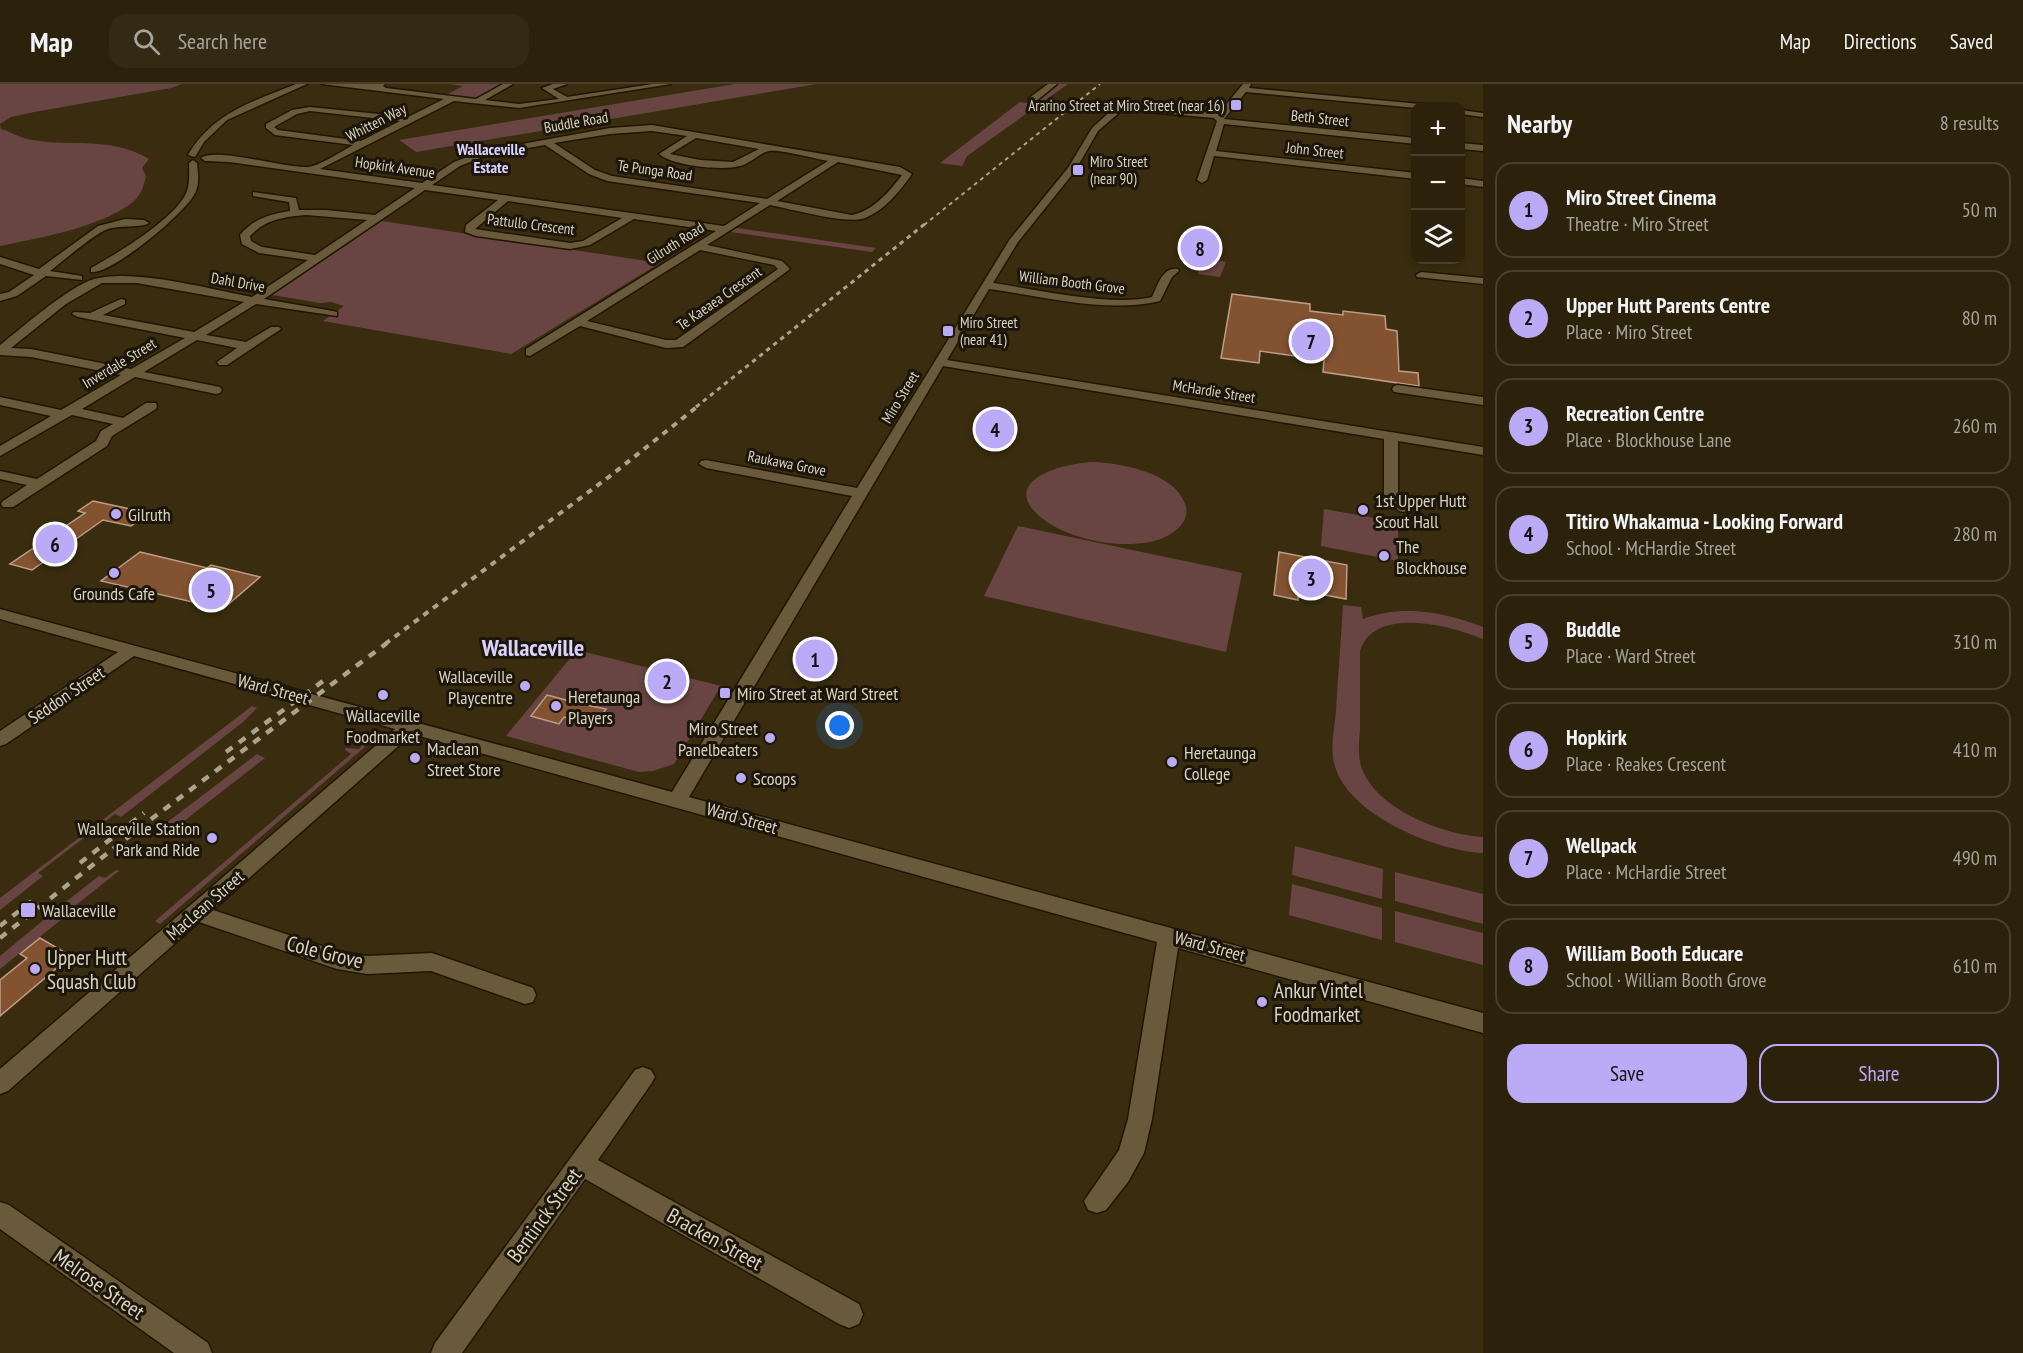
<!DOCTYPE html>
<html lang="en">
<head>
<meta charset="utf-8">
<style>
  body { margin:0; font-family:"PT Sans Narrow",sans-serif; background:#342a14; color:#f1f3f6 }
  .controls { position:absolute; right:18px; top:18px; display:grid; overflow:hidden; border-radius:12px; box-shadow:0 3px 9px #0003 }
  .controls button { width:54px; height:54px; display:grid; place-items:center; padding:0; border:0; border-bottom:2px solid #483f2c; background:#2c220b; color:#f1f3f6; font:30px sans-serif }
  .you { position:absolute; left:840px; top:642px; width:21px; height:21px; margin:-15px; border:4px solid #fff; border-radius:50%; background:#1a73e8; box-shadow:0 0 0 9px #1a73e833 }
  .badge { display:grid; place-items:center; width:39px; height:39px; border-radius:50%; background:#bbaaf6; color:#111; font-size:20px; font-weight:700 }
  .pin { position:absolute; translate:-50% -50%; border:3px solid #fff; box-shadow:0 2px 6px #0006 }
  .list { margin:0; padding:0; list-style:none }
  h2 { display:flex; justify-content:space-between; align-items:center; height:78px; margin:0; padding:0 24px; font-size:26px }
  h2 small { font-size:20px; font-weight:400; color:#a6a49d }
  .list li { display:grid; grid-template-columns:39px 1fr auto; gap:18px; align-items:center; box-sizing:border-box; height:96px; margin:0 12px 12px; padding:0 12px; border:2px solid #483f2c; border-radius:18px }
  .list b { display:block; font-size:22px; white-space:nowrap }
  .list p { margin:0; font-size:20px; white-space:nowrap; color:#a6a49d }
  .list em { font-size:20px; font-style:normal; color:#a6a49d }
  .actions { display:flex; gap:12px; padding:18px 24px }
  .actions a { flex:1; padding:14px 0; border:2px solid #bbaaf6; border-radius:18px; text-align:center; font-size:21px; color:#bbaaf6 }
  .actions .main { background:#bbaaf6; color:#111 }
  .icon { flex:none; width:33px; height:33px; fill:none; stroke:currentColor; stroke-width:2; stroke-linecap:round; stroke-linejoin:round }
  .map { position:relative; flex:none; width:1483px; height:1269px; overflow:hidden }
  header { display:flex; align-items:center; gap:36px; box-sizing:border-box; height:84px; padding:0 30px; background:#2c220b; border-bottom:2px solid #483f2c }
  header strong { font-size:28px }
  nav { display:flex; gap:33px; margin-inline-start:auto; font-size:21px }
  .search { width:420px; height:54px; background:#342a14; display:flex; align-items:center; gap:15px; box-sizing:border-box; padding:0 21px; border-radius:18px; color:#a6a49d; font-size:22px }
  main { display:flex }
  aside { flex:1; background:#2c220b }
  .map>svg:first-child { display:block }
  .green { fill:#684542 }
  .building { fill:#835331; stroke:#bd9d87; stroke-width:1.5 }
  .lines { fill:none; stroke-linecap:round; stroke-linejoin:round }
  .minor-casing { stroke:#211500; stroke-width:3 }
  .minor { fill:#695a3c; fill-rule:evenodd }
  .rail-far3 { stroke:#aca38e; stroke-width:2; stroke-dasharray:4 4; stroke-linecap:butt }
  .rail-far2 { stroke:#aca38e; stroke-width:3; stroke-dasharray:4.5 4.5; stroke-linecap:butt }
  .rail-far1 { stroke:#aca38e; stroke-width:4; stroke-dasharray:6 6; stroke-linecap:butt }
  .rail { stroke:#aca38e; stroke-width:4.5; stroke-dasharray:8 8; stroke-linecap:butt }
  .poi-dot { fill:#bbaaf6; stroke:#1c160a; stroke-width:2 }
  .labels { text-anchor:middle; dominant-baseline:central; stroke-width:6; stroke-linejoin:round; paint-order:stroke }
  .far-poi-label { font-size:15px; fill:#dbd3c2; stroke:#1c160a; text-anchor:start }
  .far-street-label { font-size:15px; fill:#dbd3c2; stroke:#1c160a }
  .far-neighbourhood-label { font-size:16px; font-weight:bold; fill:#dbd2fe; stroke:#1c160a }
  .poi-label { font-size:18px; fill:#dbd3c2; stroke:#1c160a; text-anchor:start }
  .street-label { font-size:18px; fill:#dbd3c2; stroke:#1c160a }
  .near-street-label { font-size:21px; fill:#dbd3c2; stroke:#1c160a }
  .near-poi-label { font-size:21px; fill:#dbd3c2; stroke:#1c160a; text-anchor:start }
  .district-label { font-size:24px; font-weight:bold; fill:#dbd2fe; stroke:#1c160a }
</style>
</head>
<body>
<header>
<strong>Map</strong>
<div class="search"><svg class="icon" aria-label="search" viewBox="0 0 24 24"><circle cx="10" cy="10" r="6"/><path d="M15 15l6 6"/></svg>Search here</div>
<nav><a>Map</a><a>Directions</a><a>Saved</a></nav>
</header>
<main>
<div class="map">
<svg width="1483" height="1269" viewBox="0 0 1483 1269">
  <rect width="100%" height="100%" fill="#3a2d0f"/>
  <path class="green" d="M0,0H182L171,4L34,28L11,33L0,40Z
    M448,0H504L477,14L446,11L463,2Z
    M735,0H817L416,68L399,56Z
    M1055,0H1068L967,72L962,82L940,79L1020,18L1028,19Z
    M0,41L1,45C11,48 22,55 32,56C73,63 110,52 149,75L142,84L146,92C144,101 141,111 134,117C103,143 39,154 0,162Z
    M382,137L660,179L511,270L323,237L344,222L331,218L320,219L272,211Z
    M737,144L876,164L872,168L731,148Z
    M1202,173L1226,178L1220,193L1198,190Z
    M1093,378C1121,379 1175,389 1185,420C1188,428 1186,435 1181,441C1154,474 1072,459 1043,435C995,397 1063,379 1093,378Z
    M1324,425L1398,438V477L1321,462Z
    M1018,442L1242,489L1226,568L984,512Z
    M1343,521L1361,523L1363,535C1402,520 1444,528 1483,543V555C1452,542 1374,521 1360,567C1360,593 1360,619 1360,646C1359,656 1358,668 1360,678C1370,723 1442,751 1483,753V769C1435,767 1339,728 1333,673C1331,658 1335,641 1336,627C1338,591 1341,556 1343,521Z
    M577,566L721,602L674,680L653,687L639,688L506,652Z
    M252,622L257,624L243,638L121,733L115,730L38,789L43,792L0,826V814Z
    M364,649L373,651L374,655L160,840L155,837L351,670L345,666L346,664L359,665L364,659L357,657Z
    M257,670L265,674L166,751L159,752L153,749Z
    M1295,762L1383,785L1382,815L1292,791Z
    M116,786L119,787L71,825L62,826L58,824L99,792L105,794Z
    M1395,788L1483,810V840L1395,817Z
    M1292,800L1382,824V856L1289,831Z
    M1395,827L1483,849V881L1395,858Z
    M52,829L62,835L0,885V872Z"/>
  <path class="building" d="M1232,210L1310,220V227L1343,231V227L1385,232L1386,245L1397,247L1399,287L1418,289L1419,302L1323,288L1324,276L1260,267L1259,279L1221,274Z
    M93,417L149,429L131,442L103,436L32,486L10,480L85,429L78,427Z
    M140,468L207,484L211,481L260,493L223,525L101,497Z
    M1279,468L1347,481L1346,515L1304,507V514L1298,513V516L1274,511Z
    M547,611L581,620L606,625L595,641L564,633L559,640L531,632Z
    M40,854L71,872L0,932V896L27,874L20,870Z"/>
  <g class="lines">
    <defs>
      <path id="minor" d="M296,0H307L227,36L204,58L195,73L188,71C212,29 254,17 296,0Z
        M322,0H385L383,2L386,4L476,15L503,0H513L485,16L519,20L559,15L542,4L553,0H567L553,5L567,13L653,0H671L519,24L454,17L320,85L422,99L454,78L483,67L610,44L652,41L900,83L912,90C900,107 885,126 865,134C848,141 791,125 770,121L707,161L782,177L790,185L683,263L666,264L580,242L530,272L526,271V265L716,147L634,135L590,161L570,165L476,152L465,148L466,141L498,116L425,106L264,215L333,227L337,228V232L256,220L206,251L246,258L271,243H279L281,245L227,281H219L217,278L237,264L197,256L144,288L220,303L222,306L220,309L216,310L135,293L82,325L123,334L146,319H156L157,322L156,325L112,352L107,362L13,423H3L1,420L3,417L27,401L0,395V387L37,395L96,357L101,347L113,340L72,331L0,372V362L51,332L0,321V313L61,326L121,291L31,273L0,271V261C23,243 68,203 94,195C134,184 209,205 252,213L308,176L259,169L242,160L240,151C253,135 270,130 290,127L289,118L253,112V108L296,114L299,126H326L375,131L415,104L229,78L205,77L201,74C216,63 284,84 307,83C318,83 342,67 353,61L275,51L266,44V40L292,26L310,23L408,33L444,15ZM310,27L400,37L361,57L278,46L274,43L297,30ZM652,47L687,52L659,70C673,82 722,87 740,82C750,80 759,69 769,67C778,65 817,75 828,77L767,115L612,92L595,86L554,59L610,50ZM696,54L759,65L733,78L700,76L670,70ZM545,61L589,90L607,97L760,119L724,142L432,101L460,82L488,71ZM838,78L902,91C890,107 873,127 852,131L777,117ZM508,117L622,134L583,157L570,159L475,145ZM306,131L367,136L315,171L262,163L251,157L250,152C266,135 284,133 306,131ZM700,166L774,181L778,185L676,256H666L587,237ZM102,199H137L244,218L194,248L103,231L125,220V216L121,215L90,229L74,228L72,230L78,233L185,254L131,285L31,265L11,264L66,220Z
        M1048,0H1057L1035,18H1029V14Z
        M1243,0H1251L1249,4L1420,20L1424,22L1416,24L1246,8L1224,35L1416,54V60L1224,40L1216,67L1416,89V95L1214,72L1207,96L1202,99L1197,96L1217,37L1214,34L1127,26L1120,28L1098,47L1075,87L1018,158L993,199C1036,205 1112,223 1152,213C1158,201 1162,183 1178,185L1179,187L1172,193L1160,217C1109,230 1041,212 989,205L947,276L1483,363V371L1398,357V409L1411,424L1404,428L1399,427L1384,410V355L943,282L689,713L1483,929V949L1178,864L1152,1035L1144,1069L1128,1098L1106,1126L1097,1129L1088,1126L1084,1117L1119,1066L1128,1035L1157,858L412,650L213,826L337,867L367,872L432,869L533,904L536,911L533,918L525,920L431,887L367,890L337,885L199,838L8,1007L0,1010V985L395,645L134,572L6,660L0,662V647L118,568L0,535V525L672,708L852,412L706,384L699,380L701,377L706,376L857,404L1010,155L1068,84L1092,44L1114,24L1127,22L1219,29Z
        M1460,26L1483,29V33L1460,30Z
        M1460,59L1483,61V67L1460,65Z
        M193,76L197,79C198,90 200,102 194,111C184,130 111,191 91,188V184C116,170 177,134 187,107C190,98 189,88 189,79Z
        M1460,94L1483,97V103L1460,100Z
        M125,135L144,136L149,139C143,144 120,141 108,145C92,151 65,176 50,187L82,192V196L46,192L17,212L0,217V210L9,208L34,191L0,180V173L39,185L98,142Z
        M1421,188L1483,194V200L1417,193L1416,191Z
        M1398,301L1483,313V321L1394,308L1392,305L1394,302Z
        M643,983L651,986L655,993L651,1000L598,1076L859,1220L863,1230L859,1240L849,1244L839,1240L585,1095L462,1269H431L435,1259L635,986Z
        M0,1118L9,1121L208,1259L212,1269H174L0,1145Z"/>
    </defs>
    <use href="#minor" class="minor-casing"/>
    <use href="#minor" class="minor"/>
    <path class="rail-far3" d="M924,141L1100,0"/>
    <path class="rail-far2" d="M696,323L926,139"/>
    <path class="rail-far1" d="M385,560L614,389L698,322"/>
    <path class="rail" d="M226,668L323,597
      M80,779L144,729
      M0,842L33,816
      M0,854L146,739L387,559"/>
  </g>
  <g class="poi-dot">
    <rect x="1230" y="15" width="12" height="12" rx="3"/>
    <rect x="1072" y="80" width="12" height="12" rx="3"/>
    <rect x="942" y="241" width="12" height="12" rx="3"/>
    <circle cx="1363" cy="426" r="6"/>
    <circle cx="116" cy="430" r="6"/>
    <circle cx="1384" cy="472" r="6"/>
    <circle cx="114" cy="489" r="6"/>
    <circle cx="525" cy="602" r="6"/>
    <rect x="719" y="603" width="12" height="12" rx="3"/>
    <circle cx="383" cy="611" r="6"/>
    <circle cx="556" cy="622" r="6"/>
    <circle cx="770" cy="654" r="6"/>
    <circle cx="415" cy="674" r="6"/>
    <circle cx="1172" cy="678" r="6"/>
    <circle cx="741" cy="694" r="6"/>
    <circle cx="212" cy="754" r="6"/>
    <rect x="20" y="818" width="16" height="16" rx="3"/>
    <circle cx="35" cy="885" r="6"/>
    <circle cx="1262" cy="918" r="6"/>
  </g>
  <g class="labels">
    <g class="far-poi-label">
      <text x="1224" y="21" text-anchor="end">Ararino Street at Miro Street (near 16)</text>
      <text x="1090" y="77">Miro Street<tspan x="1090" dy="17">(near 90)</tspan></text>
      <text x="960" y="238">Miro Street<tspan x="960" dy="17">(near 41)</tspan></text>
    </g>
    <g class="far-street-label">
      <text transform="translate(1320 34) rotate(6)">Beth Street</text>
      <text transform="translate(376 38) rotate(-27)">Whitten Way</text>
      <text transform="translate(576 38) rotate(-10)">Buddle Road</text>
      <text transform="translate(1315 66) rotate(6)">John Street</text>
      <text transform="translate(395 83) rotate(8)">Hopkirk Avenue</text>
      <text transform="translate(655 86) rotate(8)">Te Punga Road</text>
      <text transform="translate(531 140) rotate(7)">Pattullo Crescent</text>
      <text transform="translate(675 159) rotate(-32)">Gilruth Road</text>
      <text transform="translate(238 198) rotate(10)">Dahl Drive</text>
      <text transform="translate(1072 198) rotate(7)">William Booth Grove</text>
      <text transform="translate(719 214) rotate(-35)">Te Kaeaea Crescent</text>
      <text transform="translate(119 279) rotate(-31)">Inverdale Street</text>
      <text transform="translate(1214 307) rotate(9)">McHardie Street</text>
      <text transform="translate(900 313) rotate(-59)">Miro Street</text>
      <text transform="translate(787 379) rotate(11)">Raukawa Grove</text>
    </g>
    <g class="far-neighbourhood-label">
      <text x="491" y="65">Wallaceville<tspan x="491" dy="18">Estate</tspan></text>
    </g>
    <g class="poi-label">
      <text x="1375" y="416">1st Upper Hutt<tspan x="1375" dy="21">Scout Hall</tspan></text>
      <text x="128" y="430">Gilruth</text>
      <text x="1396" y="462">The<tspan x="1396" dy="21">Blockhouse</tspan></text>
      <text x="114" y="509" text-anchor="middle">Grounds Cafe</text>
      <text x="513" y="592" text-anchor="end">Wallaceville<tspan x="513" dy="21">Playcentre</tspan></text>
      <text x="737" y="609">Miro Street at Ward Street</text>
      <text x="568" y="612">Heretaunga<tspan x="568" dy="21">Players</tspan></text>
      <text x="383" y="631" text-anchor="middle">Wallaceville<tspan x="383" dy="21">Foodmarket</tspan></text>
      <text x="758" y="644" text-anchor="end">Miro Street<tspan x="758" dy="21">Panelbeaters</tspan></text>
      <text x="427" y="664">Maclean<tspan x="427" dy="21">Street Store</tspan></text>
      <text x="1184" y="668">Heretaunga<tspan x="1184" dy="21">College</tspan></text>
      <text x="753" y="694">Scoops</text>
      <text x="200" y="744" text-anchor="end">Wallaceville Station<tspan x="200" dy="21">Park and Ride</tspan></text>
      <text x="42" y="826">Wallaceville</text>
    </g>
    <g class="street-label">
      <text transform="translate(273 605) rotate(15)">Ward Street</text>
      <text transform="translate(66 611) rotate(-34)">Seddon Street</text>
      <text transform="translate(742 734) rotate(16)">Ward Street</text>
      <text transform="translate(205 821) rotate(-41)">MacLean Street</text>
      <text transform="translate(1210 862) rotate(15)">Ward Street</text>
    </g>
    <g class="near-street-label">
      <text transform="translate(325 868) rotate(14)">Cole Grove</text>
      <text transform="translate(544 1131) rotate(-54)">Bentinck Street</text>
      <text transform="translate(715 1155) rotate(29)">Bracken Street</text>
      <text transform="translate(99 1200) rotate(35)">Melrose Street</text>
    </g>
    <g class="near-poi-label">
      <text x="47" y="873">Upper Hutt<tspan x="47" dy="24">Squash Club</tspan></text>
      <text x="1274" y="906">Ankur Vintel<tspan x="1274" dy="24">Foodmarket</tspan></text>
    </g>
    <g class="district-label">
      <text x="533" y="563">Wallaceville</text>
    </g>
  </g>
</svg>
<div class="controls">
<button>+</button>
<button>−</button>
<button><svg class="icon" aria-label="layers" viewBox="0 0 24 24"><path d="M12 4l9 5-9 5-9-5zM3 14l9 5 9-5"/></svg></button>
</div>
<div class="you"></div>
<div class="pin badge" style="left:815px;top:575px">1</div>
<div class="pin badge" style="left:667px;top:597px">2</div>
<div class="pin badge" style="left:1311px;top:494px">3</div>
<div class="pin badge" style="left:995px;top:345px">4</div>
<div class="pin badge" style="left:211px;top:506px">5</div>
<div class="pin badge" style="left:55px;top:460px">6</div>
<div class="pin badge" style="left:1311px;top:257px">7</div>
<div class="pin badge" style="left:1200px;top:164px">8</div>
</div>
<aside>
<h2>Nearby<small>8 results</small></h2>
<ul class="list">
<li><span class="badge">1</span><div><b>Miro Street Cinema</b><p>Theatre · Miro Street</p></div><em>50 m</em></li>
<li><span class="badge">2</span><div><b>Upper Hutt Parents Centre</b><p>Place · Miro Street</p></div><em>80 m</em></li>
<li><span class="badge">3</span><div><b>Recreation Centre</b><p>Place · Blockhouse Lane</p></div><em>260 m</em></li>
<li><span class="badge">4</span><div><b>Titiro Whakamua - Looking Forward</b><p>School · McHardie Street</p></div><em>280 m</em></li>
<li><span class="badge">5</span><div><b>Buddle</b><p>Place · Ward Street</p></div><em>310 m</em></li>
<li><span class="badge">6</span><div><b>Hopkirk</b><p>Place · Reakes Crescent</p></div><em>410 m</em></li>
<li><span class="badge">7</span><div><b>Wellpack</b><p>Place · McHardie Street</p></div><em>490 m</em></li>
<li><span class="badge">8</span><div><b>William Booth Educare</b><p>School · William Booth Grove</p></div><em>610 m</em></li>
</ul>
<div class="actions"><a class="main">Save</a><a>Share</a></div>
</aside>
</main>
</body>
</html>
